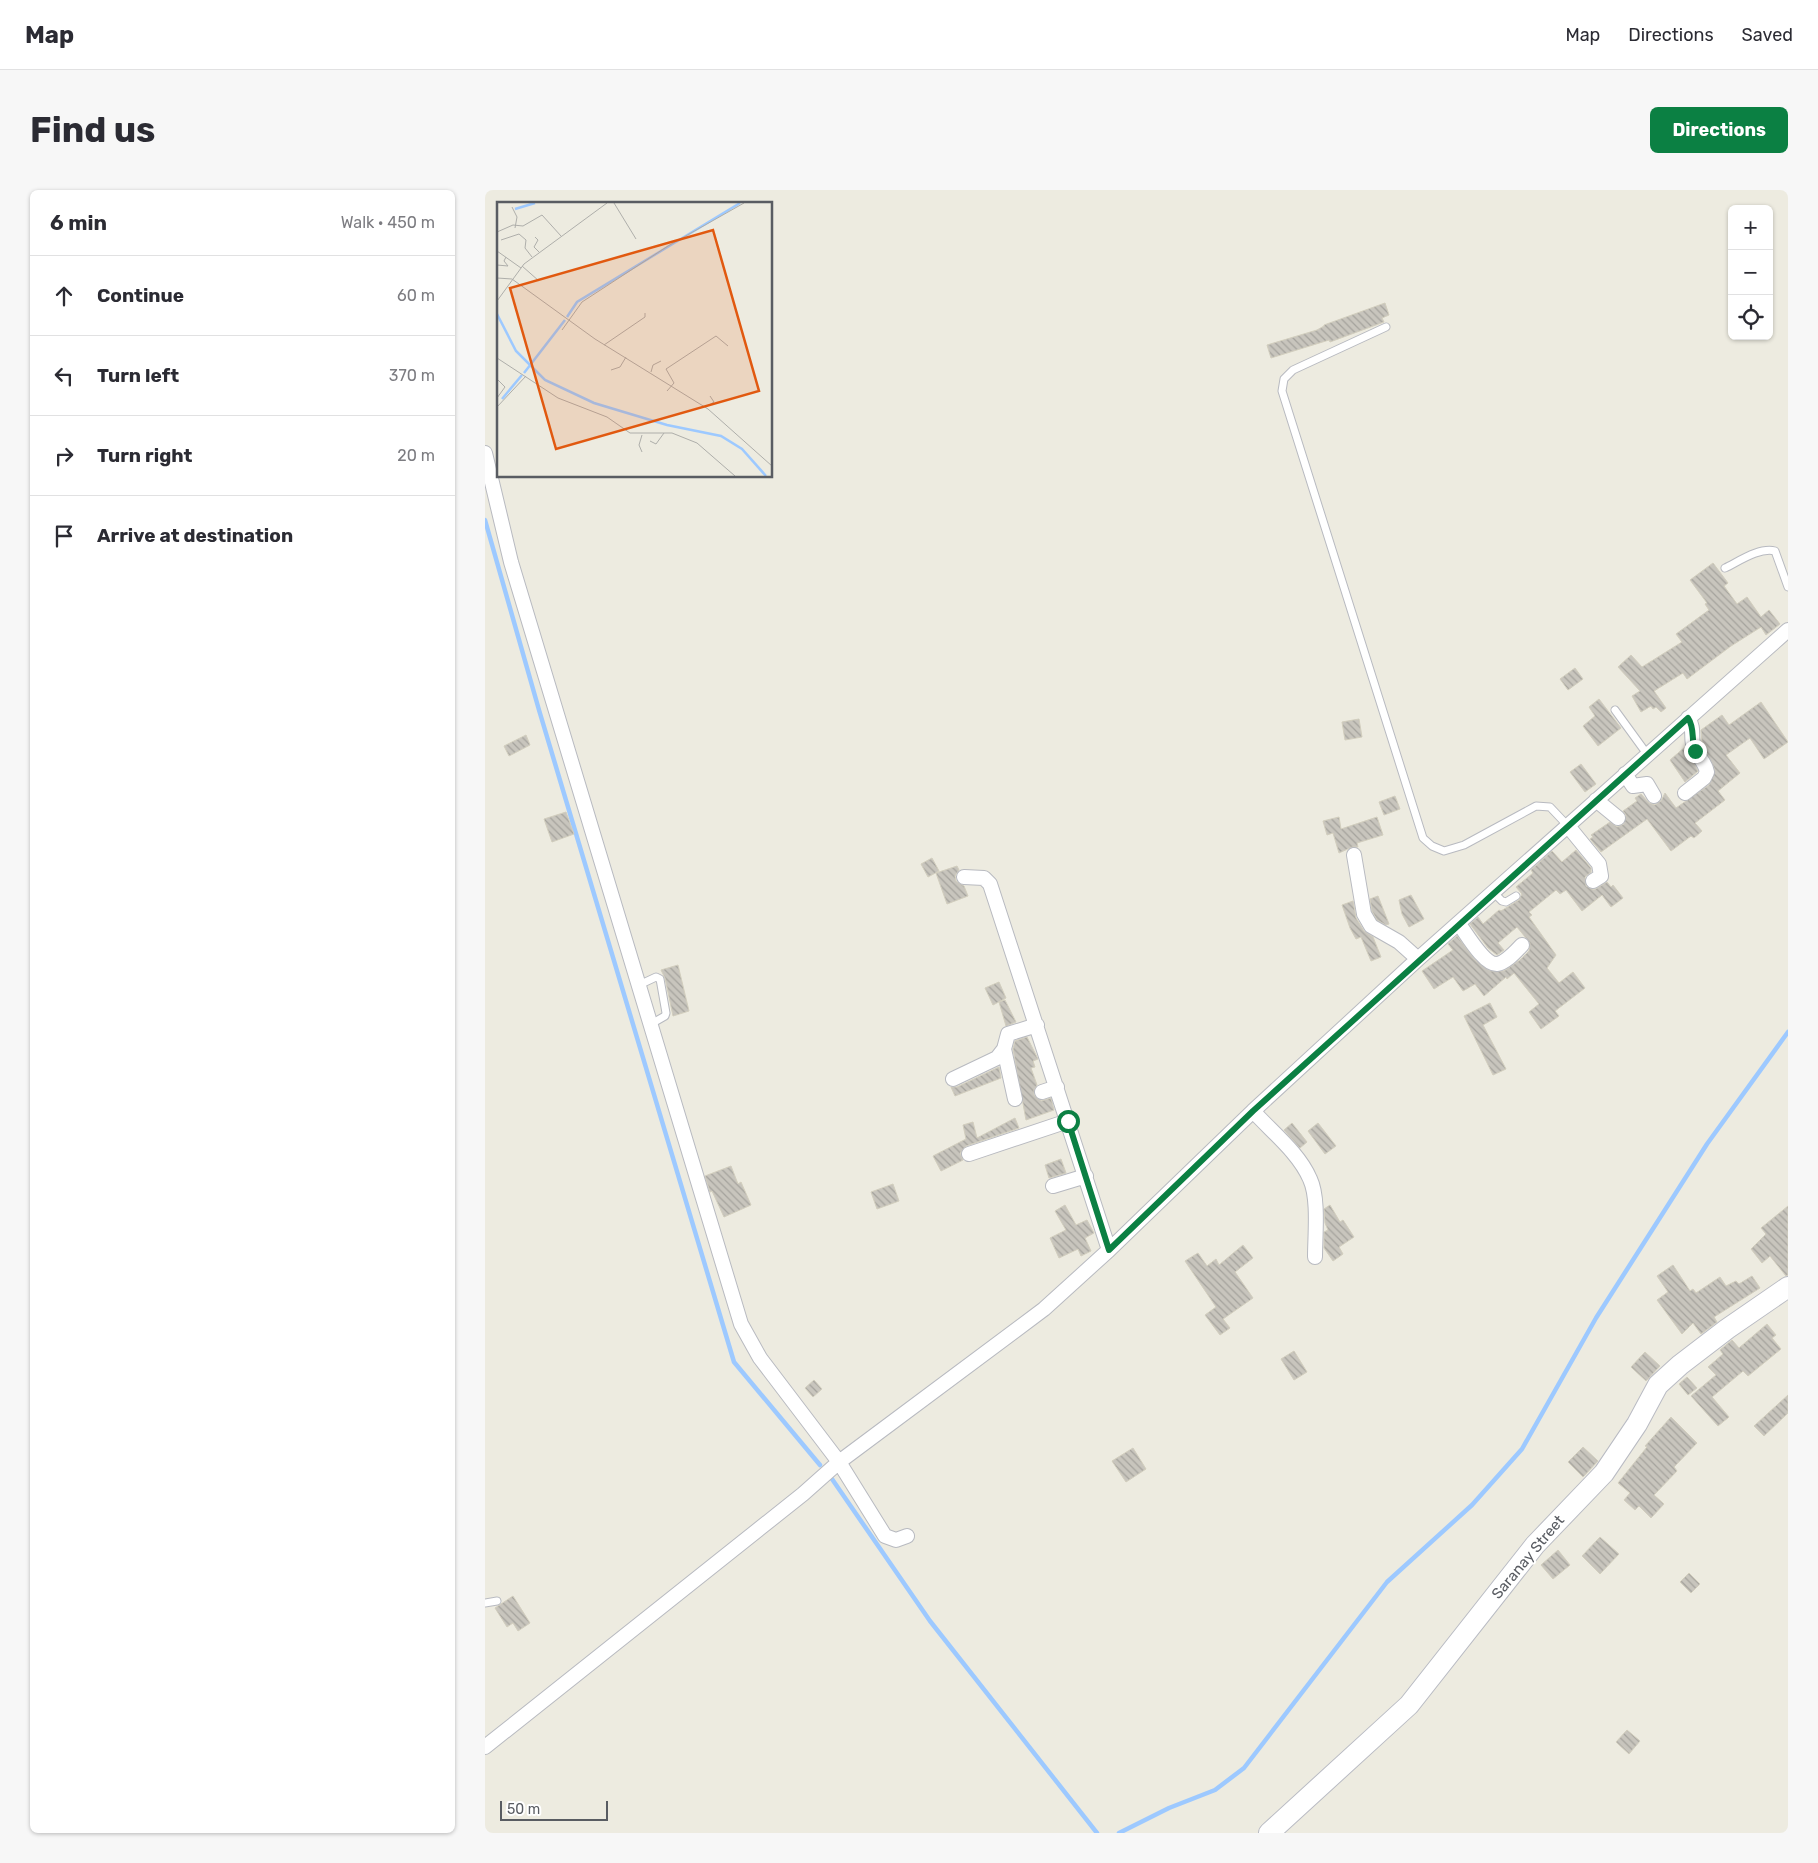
<!DOCTYPE html>
<html lang="en">
<head>
<meta charset="utf-8">
<style>
  body { margin:0; font-family:Rubik,sans-serif; background:#f7f7f7; color:#2b2b33 }
  .controls { position:absolute; right:15px; top:15px; display:grid; overflow:hidden; border-radius:8px; box-shadow:0 1px 4px #0004 }
  .controls button { width:45px; height:45px; display:grid; place-items:center; padding:0; border:0; border-bottom:1px solid #e1e1e2; background:#fff; color:#2b2b33; font:25px sans-serif }
  .scale { position:absolute; left:15px; bottom:12px; width:108px; box-sizing:border-box; padding-left:5px; border:2px solid #595c62; border-top:0; font-size:14px; line-height:18px; white-space:nowrap; color:#595c62; -webkit-text-stroke:4px #fff; paint-order:stroke }
  .stop { position:absolute; width:15px; height:15px; margin:-11px; border:4px solid #0b8043; border-radius:50%; background:#fff }
  .stop.end { background:#0b8043; border-color:#fff; box-shadow:0 1px 5px #0008 }
  .list { margin:0; padding:0; list-style:none }
  h2 { display:flex; justify-content:space-between; align-items:center; height:65px; margin:0; padding:0 20px; font-size:21px }
  h2 small { font-size:16px; font-weight:400; color:#7c7c81 }
  .list li { display:grid; grid-template-columns:32px 1fr auto; gap:15px; align-items:center; box-sizing:border-box; height:80px; padding:0 20px; border-top:1px solid #e1e1e2 }
  .list b { display:block; font-size:19px; white-space:nowrap }
  .list em { font-size:16px; font-style:normal; color:#7c7c81 }
  .icon { flex:none; width:28px; height:28px; fill:none; stroke:currentColor; stroke-width:2; stroke-linecap:round; stroke-linejoin:round }
  .map { position:relative; flex:none; width:1303px; height:1643px; overflow:hidden; border-radius:8px }
  header { display:flex; align-items:center; gap:30px; box-sizing:border-box; height:70px; padding:0 25px; background:#fff; border-bottom:1px solid #e1e1e2 }
  header strong { font-size:24px }
  nav { display:flex; gap:28px; margin-inline-start:auto; font-size:18px }
  .intro { display:flex; align-items:center; justify-content:space-between; box-sizing:border-box; height:120px; padding:0 30px }
  h1 { margin:0; font-size:35px }
  .button { padding:12px 22px; border-radius:8px; background:#0b8043; color:#fff; font-size:18px; font-weight:700 }
  main { display:flex; gap:30px; padding:0 30px }
  aside { flex:1; background:#fff; border-radius:8px; box-shadow:0 1px 4px #0004 }
  .map>svg:first-child { display:block }
  .lines { fill:none; stroke-linecap:round; stroke-linejoin:round }
  .stream { stroke:#9dc9ff; stroke-width:4.5 }
  .building { fill:url(#building-back-hatch); stroke:#d2cebe }
  .lane-casing { stroke:#b8bac0; stroke-width:9 }
  .street-casing { stroke:#b8bac0; stroke-width:16 }
  .secondary-casing { stroke:#b9bbc3; stroke-width:22 }
  .lane { stroke:#fff; stroke-width:7 }
  .street { stroke:#fff; stroke-width:14 }
  .secondary { stroke:#fff; stroke-width:20 }
  .route { stroke:#0b8043; stroke-width:6 }
  .labels { text-anchor:middle; dominant-baseline:central; stroke-width:4; stroke-linejoin:round; paint-order:stroke }
  .street-label { font-size:15px; fill:#595c62; stroke:#fff }
  .inset-river { fill:none; stroke:#9dc9ff; stroke-width:2.5 }
  .inset-road { fill:none; stroke:#aeaeaa; stroke-width:1 }
  .view { fill:#e15910; fill-opacity:0.15; stroke:#e15910; stroke-width:2.5 }
  .inset-edge { fill:none; stroke:#595c62; stroke-width:2.5 }
</style>
</head>
<body>
<header>
<strong>Map</strong>
<nav><a>Map</a><a>Directions</a><a>Saved</a></nav>
</header>
<div class="intro"><h1>Find us</h1><a class="button">Directions</a></div>
<main>
<aside>
<h2>6 min<small>Walk · 450 m</small></h2>
<ul class="list">
<li><svg class="icon" aria-label="ahead" viewBox="0 0 24 24"><path d="M12 20V5M6 11l6-6 6 6"/></svg><div><b>Continue</b></div><em>60 m</em></li>
<li><svg class="icon" aria-label="left" viewBox="0 0 24 24"><path d="M17 20v-9H6M10 6l-5 5 5 5"/></svg><div><b>Turn left</b></div><em>370 m</em></li>
<li><svg class="icon" aria-label="right" viewBox="0 0 24 24"><path d="M7 20v-9h11M14 6l5 5-5 5"/></svg><div><b>Turn right</b></div><em>20 m</em></li>
<li><svg class="icon" aria-label="arrive" viewBox="0 0 24 24"><path d="M6 21V4h12l-3 4 3 4H6"/></svg><div><b>Arrive at destination</b></div></li>
</ul>
</aside>
<div class="map">
<svg width="1303" height="1643" viewBox="0 0 1303 1643">
  <defs>
    <pattern id="building-back-hatch" width="6" height="6" patternUnits="userSpaceOnUse" patternTransform="scale(1.25)"><rect width="6" height="6" fill="#c8c5bd"/><path d="M-1 5l2 2M0 0l6 6M5-1l2 2" fill="none" stroke="#a5a39d"/></pattern>
  </defs>
  <rect width="100%" height="100%" fill="#edebe0"/>
  <g class="lines">
    <path class="stream" d="M0,330L54,520L249,1172L335,1275
      M347,1289L445,1431L612,1643
      M634,1643L684,1618L730,1600L759,1578L902,1392L987,1315L1037,1259L1111,1128L1222,954L1303,842"/>
  </g>
  <path class="building" d="M900,113L904,125L897,128L899,132L845,152L844,150L786,168L782,155L832,140L839,136V135Z
    M1228,373L1243,393L1239,396L1252,414L1262,407L1276,427L1284,420L1295,434L1281,445L1276,437L1246,456L1202,489L1198,483L1169,501L1181,518L1176,522L1171,517L1168,519L1166,516L1156,522L1147,506L1155,501L1133,477L1146,465L1157,477L1197,452L1191,444L1224,420L1220,414L1222,413L1205,390Z
    M1090,478L1098,489L1083,500L1075,489Z
    M1114,509L1136,538L1113,556L1098,536L1110,526L1104,517Z
    M1276,512L1303,552L1279,569L1265,548L1241,565L1255,583L1233,601L1240,610L1210,633L1217,641L1209,648L1206,646L1186,661L1162,629L1116,662L1105,649L1108,647L1106,645L1125,632L1132,637L1139,634L1141,625L1138,621L1152,611L1150,608L1156,604L1164,613L1170,615L1176,611L1180,603L1191,618L1224,595L1230,580L1217,553L1216,540L1237,525L1244,535Z
    M874,529L877,547L860,550L857,532Z
    M41,545L45,555L24,566L19,556Z
    M1200,557L1213,581L1200,592L1185,570Z
    M1096,574L1111,594L1100,602L1085,582Z
    M910,606L915,619L899,625L894,612Z
    M81,622L89,644L67,652L59,629Z
    M854,627L856,639L892,627L898,645L872,653L873,657H867L854,663L848,643L842,645L838,631Z
    M1091,660L1106,678V682L1100,687L1101,696L1109,700L1122,692L1126,697L1128,695L1138,708L1126,717L1117,705L1097,721L1081,700L1075,704L1071,700L1044,722L1047,725L1044,727L1071,765L1062,778L1074,793L1088,782L1100,798L1070,821L1074,826L1056,839L1044,822L1054,814L1029,783L1022,789L1021,787L999,806L990,794L978,801L968,787L949,799L937,781L968,760L963,754L972,746L990,770L1005,781H1019L1035,770L1044,761L1045,753L1032,737L1013,753L1019,760L1012,765L1003,758L985,734L993,727L998,734L1014,720L1016,721L1034,710L1037,704L1031,697L1048,683L1046,680L1067,661L1077,672Z
    M447,668L454,681L443,687L436,674Z
    M472,676L474,680L470,686L471,691L479,696L483,706L462,714L451,683Z
    M926,705L939,729L924,737L917,724L914,710Z
    M893,706L904,734L901,735L892,730L887,721L885,709Z
    M868,711L871,728L879,741L888,747L896,767L886,771L876,747L871,749L865,738L857,715Z
    M193,775L204,821L188,826L180,788L176,780Z
    M514,792L521,808L508,815L500,798Z
    M520,810L531,832L521,836L514,812Z
    M1005,813L1012,827L998,835L1021,879L1008,885L979,826Z
    M542,847L553,869L548,871L550,877L546,878L552,895L549,900V905L556,911L566,908L569,920L541,930L528,859L530,851Z
    M514,877L516,888L470,906L466,897H472Z
    M530,928L534,938L481,956L475,963L478,970L456,981L448,966L481,949L478,935L488,932L492,948Z
    M807,933L822,952L815,958L799,940Z
    M833,933L851,956L840,964L823,941Z
    M576,969L581,983L564,988L560,975Z
    M246,976L253,994L256,992L266,1015L239,1027L227,1001L225,1002L220,986Z
    M408,994L414,1011L392,1019L386,1002Z
    M580,1015L591,1035L602,1030L609,1043L600,1048L606,1061L596,1066L593,1059L574,1068L565,1048L581,1040L570,1021Z
    M845,1015L855,1032L858,1030L869,1047L854,1057L858,1064L848,1071L839,1058V1042L843,1040L840,1033L839,1019Z
    M1303,1016V1085L1301,1086L1285,1066L1277,1073L1266,1059L1281,1044L1276,1038Z
    M758,1055L768,1068L750,1082L768,1108L738,1129L745,1138L735,1145L720,1125L731,1117L700,1071L713,1063L722,1076L731,1069L734,1075Z
    M1188,1075L1205,1101L1208,1099L1211,1103L1235,1087L1241,1096L1251,1091L1254,1094L1267,1086L1275,1098L1229,1127L1232,1132L1216,1144L1208,1133L1197,1144L1172,1110L1183,1102L1172,1086Z
    M1282,1134L1291,1145L1287,1148L1296,1159L1263,1186L1258,1181L1227,1207L1244,1227L1233,1236L1206,1206L1231,1185L1223,1177L1238,1164L1235,1160L1247,1150L1254,1158Z
    M809,1161L822,1182L809,1190L796,1169Z
    M1160,1162L1175,1176L1161,1191L1146,1177Z
    M1202,1187L1212,1198L1203,1205L1194,1194Z
    M329,1190L337,1199L328,1207L320,1198Z
    M1303,1205V1223L1279,1246L1269,1236Z
    M1186,1227L1212,1253L1189,1277L1192,1281L1169,1305L1179,1314L1166,1328L1154,1316L1150,1320L1139,1310L1145,1303L1133,1293L1162,1257L1160,1256Z
    M1098,1257L1113,1271L1098,1287L1083,1272Z
    M648,1258L661,1279L641,1292L627,1271Z
    M1115,1347L1134,1364L1115,1384L1097,1366Z
    M1073,1360L1085,1375L1068,1389L1056,1375Z
    M1204,1383L1215,1394L1206,1403L1195,1392Z
    M28,1406L45,1433L33,1441L28,1433L22,1437L10,1418Z
    M1142,1540L1155,1551L1144,1564L1131,1552Z"/>
  <g class="lines">
    <defs>
      <path id="lane" d="M901,137L808,180L799,189L797,201L938,648L947,656L959,661L979,655L1051,616L1065,617L1083,636
        M1240,378C1253,372 1274,357 1290,361L1303,397
        M1130,520L1162,564
        M1008,702L1017,711L1021,712L1031,706
        M154,795L171,787L175,789L181,823L180,826L166,834
        M0,1413L12,1411"/>
      <path id="street" d="M0,263L26,372L256,1134L275,1168L354,1272L400,1346L411,1350L422,1346
        M1140,584L1148,596L1162,594L1169,606
        M1200,603L1219,588L1222,582C1220,572 1214,568 1210,560C1204,549 1211,540 1203,528
        M1111,610L1133,628
        M1083,636L1114,674L1116,686L1108,691
        M869,665L879,724L886,736L914,752L933,769
        M479,687L499,688L505,694L624,1060
        M974,734C981,743 999,775 1012,774C1021,773 1031,761 1037,755
        M519,859L530,909
        M468,889L512,868L519,859L523,844L552,835
        M557,902L572,897
        M768,921C787,942 814,963 825,989C834,1008 830,1045 830,1067
        M484,964L583,931
        M568,996L601,986
        M0,1557L318,1304L354,1272L559,1119L624,1060L768,921L933,769L1303,440"/>
      <path id="secondary" d="M784,1643L924,1515L1050,1355L1119,1283L1152,1234L1173,1195L1195,1175L1242,1139L1303,1097"/>
    </defs>
    <use href="#lane" class="lane-casing"/>
    <use href="#street" class="street-casing"/>
    <use href="#secondary" class="secondary-casing"/>
    <use href="#lane" class="lane"/>
    <use href="#street" class="street"/>
    <use href="#secondary" class="secondary"/>
  </g>
  <g class="lines">
    <path class="route" d="M583,931L624,1060L768,921L1203,528C1210,538 1206,549 1210,561"/>
  </g>
  <g class="labels">
    <g class="street-label">
      <text transform="translate(1043 1367) rotate(-50)">Saranay Street</text>
    </g>
  </g>
  <g transform="translate(12 12)">
    <rect width="275" height="275" fill="#edebe0"/>
    <path class="inset-river" d="M18,7L38,1M0,112L19,149L48,178L97,201L170,223L224,234L245,247L269,274M70,115L80,100L243,1M27,171L68,118M5,197L25,173"/>
    <path class="inset-road" d="M117,1L139,37M15,5L20,15L18,26M0,30L16,23L26,24L45,13L64,34M38,35L41,38L37,45L42,50M4,38L22,32L29,38L28,46L35,55M0,49L24,66M0,63L11,64L7,59L9,55M25,64L42,79M0,76L15,77L98,137L211,207L275,264M0,99L27,62L110,1M65,128L85,100L171,44L247,1M107,143L148,115V111M0,156L61,196L110,215L133,231H175L200,241L238,274M114,168L123,165L129,155M154,170L156,163L164,159M0,177L8,185L0,196M170,189L177,181L169,167L219,134L231,144M0,205L29,174M209,205L217,200L213,194M145,233L142,243L145,250M153,239L159,242L167,231"/>
    <path class="view" d="M216,28L262,189L59,247L13,86Z"/>
    <rect width="275" height="275" class="inset-edge"/>
  </g>
</svg>
<div class="controls">
<button>+</button>
<button>−</button>
<button><svg class="icon" aria-label="locate" viewBox="0 0 24 24"><circle cx="12" cy="12" r="6"/><path d="M12 2v4M12 18v4M2 12h4M18 12h4"/></svg></button>
</div>
<div class="scale">50 m</div>
<div class="stop" style="left:583px;top:931px"></div>
<div class="stop end" style="left:1210px;top:561px"></div>
</div>
</main>
</body>
</html>
